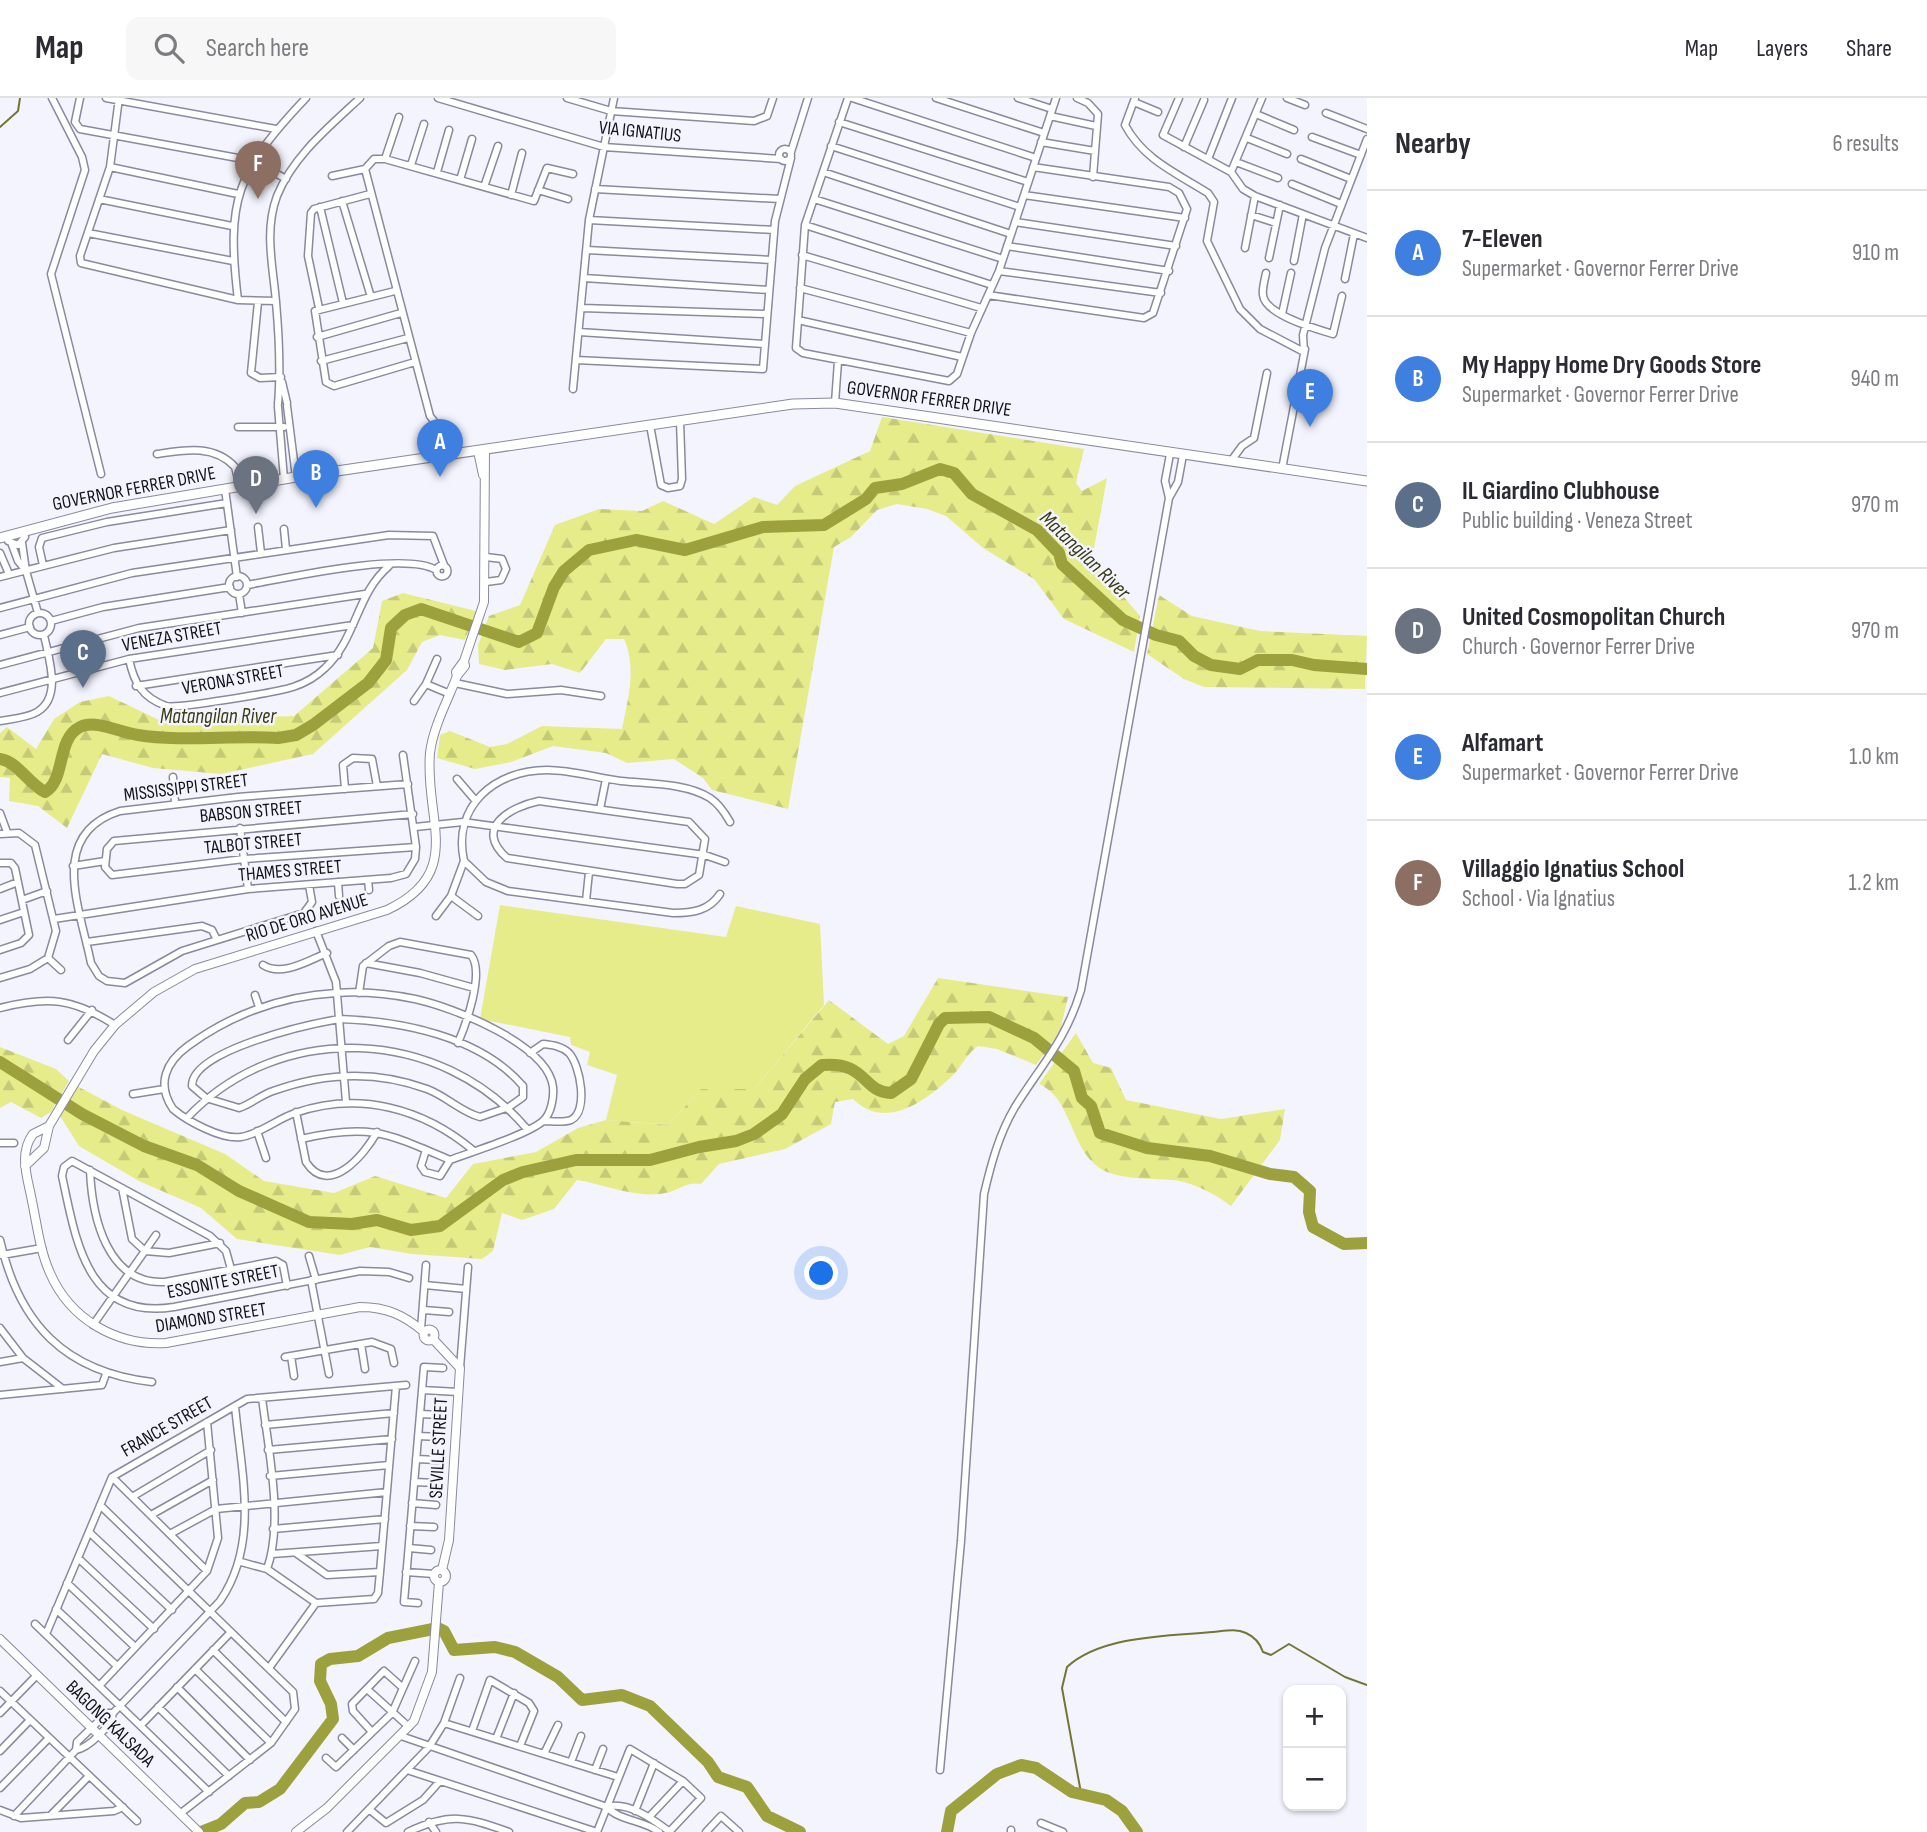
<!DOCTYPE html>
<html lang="en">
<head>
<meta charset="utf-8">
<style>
  body { margin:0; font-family:"Sofia Sans Condensed",sans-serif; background:#f7f7f7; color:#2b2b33 }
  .controls { position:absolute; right:21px; bottom:21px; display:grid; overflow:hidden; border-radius:14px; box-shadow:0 2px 5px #0004 }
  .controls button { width:63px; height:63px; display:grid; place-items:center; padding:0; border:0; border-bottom:2px solid #e1e1e2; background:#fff; color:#2b2b33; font:35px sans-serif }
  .you { position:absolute; left:822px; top:1176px; width:24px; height:24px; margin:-18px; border:5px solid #fff; border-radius:50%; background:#1a73e8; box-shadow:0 0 0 10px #1a73e833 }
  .badge { display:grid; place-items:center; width:46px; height:46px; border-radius:50%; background:#b45309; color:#fff; font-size:23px; font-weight:700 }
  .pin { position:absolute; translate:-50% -58px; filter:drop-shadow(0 2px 4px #0008) }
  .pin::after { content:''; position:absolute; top:37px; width:24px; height:21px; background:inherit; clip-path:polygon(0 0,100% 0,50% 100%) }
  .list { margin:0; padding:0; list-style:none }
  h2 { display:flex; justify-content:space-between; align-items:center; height:91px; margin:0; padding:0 28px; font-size:30px }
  h2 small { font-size:23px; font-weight:400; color:#7c7c81 }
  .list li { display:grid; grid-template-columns:46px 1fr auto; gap:21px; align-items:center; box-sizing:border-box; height:126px; padding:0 28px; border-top:2px solid #e1e1e2 }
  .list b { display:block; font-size:26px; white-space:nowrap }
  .list p { margin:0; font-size:23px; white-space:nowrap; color:#7c7c81 }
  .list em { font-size:23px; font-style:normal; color:#7c7c81 }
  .icon { flex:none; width:38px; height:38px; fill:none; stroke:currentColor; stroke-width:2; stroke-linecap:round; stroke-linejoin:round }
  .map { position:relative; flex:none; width:1367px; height:1734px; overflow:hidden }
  header { display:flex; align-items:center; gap:42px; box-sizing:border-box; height:98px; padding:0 35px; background:#fff; border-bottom:2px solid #e1e1e2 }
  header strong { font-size:33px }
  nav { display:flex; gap:38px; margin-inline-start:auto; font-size:24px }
  .search { width:490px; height:63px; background:#f7f7f7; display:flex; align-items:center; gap:18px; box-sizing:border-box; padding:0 24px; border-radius:14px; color:#7c7c81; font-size:26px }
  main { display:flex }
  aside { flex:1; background:#fff }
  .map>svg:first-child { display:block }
  .green { fill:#e7ec8b }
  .forest { fill:url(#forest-firs) }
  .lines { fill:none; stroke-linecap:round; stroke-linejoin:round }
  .stream { stroke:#737633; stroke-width:2 }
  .river { stroke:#9ca03d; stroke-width:12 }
  .minor-casing { stroke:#8989a0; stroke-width:9 }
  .tertiary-casing { stroke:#8989a0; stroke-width:10 }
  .secondary-casing { stroke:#8989a0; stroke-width:11 }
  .minor { stroke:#fff; stroke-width:6 }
  .tertiary { stroke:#fff; stroke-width:8 }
  .secondary { stroke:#fff; stroke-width:9 }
  .labels { text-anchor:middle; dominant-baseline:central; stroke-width:5; stroke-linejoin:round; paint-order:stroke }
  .street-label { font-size:19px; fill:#13131c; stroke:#f4f4fe }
  .water-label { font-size:21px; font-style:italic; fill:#393b12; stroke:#f4f4fe }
</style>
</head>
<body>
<header>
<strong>Map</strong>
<div class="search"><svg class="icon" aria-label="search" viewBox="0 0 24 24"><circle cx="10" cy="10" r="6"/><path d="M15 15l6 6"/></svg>Search here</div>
<nav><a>Map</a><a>Layers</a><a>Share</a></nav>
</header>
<main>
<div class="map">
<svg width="1367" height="1734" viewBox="0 0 1367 1734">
  <defs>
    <pattern id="forest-firs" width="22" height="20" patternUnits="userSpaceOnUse" patternTransform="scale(1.75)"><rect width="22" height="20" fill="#e7ec8b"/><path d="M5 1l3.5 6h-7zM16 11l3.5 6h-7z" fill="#c5ca77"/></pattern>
  </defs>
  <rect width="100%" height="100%" fill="#f4f4fe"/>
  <path class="green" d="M500,807L726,839L736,808L820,826L824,907L754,991H701L668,1027L606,1022L617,977L587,967L590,954L571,947L570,939L480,921Z"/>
  <path class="forest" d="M882,319L1084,351L1076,385L1082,393L1107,380L1092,461L1140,518L1134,554L1064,521L1034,481L983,450L946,418L927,411L897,406L877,412L851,439L834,449L788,711L712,692L703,680L674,661L627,665L606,655L553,648L511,664L475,671L437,660L440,637L450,633L490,649L507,646L542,628L622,631C628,600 637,571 624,541H606L580,575L552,566L505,572L479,566L478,547L489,518L520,507L555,427L599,411L642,413L663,403L714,426L754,399L777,407L795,388L870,353Z
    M403,495L476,513L465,542L440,537L422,544L407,572L313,656L221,676L153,670L102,656L67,730L38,708L9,703L10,680L0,679V635L7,629L36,651L54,621L80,604L109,598L159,622L294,618L373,550L382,503Z
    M1159,497L1192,518L1260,533L1367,538L1365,591L1204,589L1184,581L1147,556Z
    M938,880L1068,899L1060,933L1036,967L997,951L978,948C965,957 961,971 949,981C923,1005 884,1032 853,1001L835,1004L831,1026L785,1051L719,1066L701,1086C686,1083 679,1093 665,1095C636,1101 604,1086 577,1082L554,1111L522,1122L502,1115L493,1153L482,1161L412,1156L370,1149L340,1157L237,1141L201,1110L139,1083L79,1048L60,1018L77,988L122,1012L225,1056L264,1083L334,1095L375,1078L446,1100L473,1066L536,1054L578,1030L606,1022L668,1027L701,991H754L829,902L888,946L904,938Z
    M1076,935L1093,965L1111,970L1126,1002L1221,1021L1285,1011L1280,1042L1231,1108C1217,1097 1191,1083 1172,1082C1151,1080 1127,1082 1107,1074C1069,1057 1075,1002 1039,986Z
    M0,949L56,971L69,983L51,1014L41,1020L11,1004L0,1010Z"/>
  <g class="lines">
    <path class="stream" d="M0,29L18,13L20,0
      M1081,1695L1062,1590L1067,1569C1102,1537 1170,1538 1213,1534C1224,1533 1236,1530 1246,1535C1255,1539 1260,1545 1263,1554L1271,1557L1289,1546L1345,1579L1367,1587"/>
    <path class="river" d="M0,661C18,664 28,685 45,694C66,682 56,641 80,629C96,621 121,635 138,637C179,644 234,637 278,640L296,637L313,627L368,585L386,562L391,530L405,517L421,511L519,544L537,535L554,489L564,473L589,452L636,442L685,452L763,429L824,427L866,401L875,390L902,386L940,371L954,375L972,396L1037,432L1059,455L1062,466L1123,522L1156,537L1179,543L1194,558L1211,567L1240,571L1258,562H1292L1314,567L1367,571
      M0,964L82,1016L144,1048L197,1067L239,1093L309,1124L352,1126L377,1122L411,1132L440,1128L503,1082L523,1074L576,1062H650L699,1049L736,1043L754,1036L782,1016L805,981L822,967C867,963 862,994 891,995L911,981L939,926L945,920L989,919L1034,940L1074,973L1082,1000L1091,1008L1100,1035L1147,1050L1210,1058L1270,1076L1294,1079L1310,1093L1309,1114L1313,1129L1344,1146L1367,1145
      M201,1734L221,1726L245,1705L259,1704L280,1691L333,1621L331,1606L320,1583L321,1566L330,1561L358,1558L388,1540L438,1530L444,1533L454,1552L495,1549L515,1554L558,1579L582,1602L622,1597L650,1608L708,1664L718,1679L747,1689L767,1718L800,1734
      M947,1734L951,1713L997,1676L1021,1667L1036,1670L1072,1694L1106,1702L1122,1713L1137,1734"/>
    <defs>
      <path id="minor" d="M52,0L82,59L85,72L51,176L101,376
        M80,0L75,24L80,31L254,63L286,81
        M106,0L276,31
        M119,0L110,69L80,158L81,165L238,202L276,203
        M438,0L604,49L781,61
        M567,0L611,13L754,23L767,18L773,0
        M848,0L805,127L796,250L803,255L949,283L957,276L971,235L999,173L1056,0
        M852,0L1036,60
        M936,0L1044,35
        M1018,0L1052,11
        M1077,0L1088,5L1098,16L1093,79
        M1135,0L1125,27C1143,61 1176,75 1208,95L1214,104L1207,143L1240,211L1260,231L1304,254
        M1179,0L1163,37L1231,74L1243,91L1255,98L1367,140
        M1287,0L1305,7
        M1134,4L1158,14
        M1326,15L1367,31
        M1256,16L1294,32
        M1050,18L1096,28
        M839,24L1028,84
        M1312,39L1361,57
        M1247,40L1287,56
        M1041,44L1095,53
        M831,48L1020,109
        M1184,49L1204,2
        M779 57a6 6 0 1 1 12 0a6 6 0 1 1-12 0Z
        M791,54L808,0
        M385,61L399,19
        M1208,61L1232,0
        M1301,61L1351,81
        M1236,64L1278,80
        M411,67L424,26
        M110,69L238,96
        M437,74L449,32
        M823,74L1011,136
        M1231,74L1262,0
        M332,78L365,71
        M460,82L472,41
        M1292,86L1341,106
        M484,89L498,48
        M595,91L780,101
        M538,92L568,101
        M511,97L522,55
        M1024,97L1185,120
        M99,101L232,128
        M814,101L1003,161
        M342,103L371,199
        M320,109L343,205
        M1251,117L1276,125
        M589,122L774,132
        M1015,124L1176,148
        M805,127L992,187
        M88,135L233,163
        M1007,148L1169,173
        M1245,150L1255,98
        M587,152L772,162
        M802,157L981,210
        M1269,160L1280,107
        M1294,163L1303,116
        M999,173L1161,195
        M1266,175C1265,181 1262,190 1263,197C1265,217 1316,231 1333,236L1342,198
        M584,180L769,192
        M1345,181L1354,136
        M800,190L971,235
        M395,193L315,213L326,284L334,288L415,264
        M988,197L1144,220L1153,215L1187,111L1179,95L1169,89L1033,69
        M238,202C226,102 236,74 306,0
        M258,204L251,275L260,280L281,279
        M319,210L308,158L311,115L314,111L370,96
        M582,210L767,216
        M1282,216L1291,175
        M798,222L962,259
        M579,234L765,246
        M317,239L401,215
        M1304,254L1303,237L1325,150L1367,41
        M576,262L763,271L775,123L791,60
        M321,263L408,240
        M282,284L287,305
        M573,291L589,122L614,0
        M835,305L838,263
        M278,306C281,272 279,238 276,204C273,168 264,133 277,98C293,58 330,28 360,0
        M287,308L296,379
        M278,309L284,381
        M650,327L661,387L668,390L680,388L682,381L680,323
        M238,329H284
        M157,356C184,352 214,346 235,369L240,389
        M442,358L443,335L430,318L365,71L374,61H385L534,103L547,70L573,76
        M1231,363L1242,348L1254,340L1267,275
        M1282,371L1305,251
        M225,391L237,479
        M1169,400L1165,383L1170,356
        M258,429L261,455
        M284,431L286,451
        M7,438L8,443L18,447L25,439L24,434
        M22,445L26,473L38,515
        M12,447L18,463L26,473
        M0,455L9,476
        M486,459L502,461L506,471L501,482L486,484
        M43,467L39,449L42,440L107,424L227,405
        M436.5 473a5.5 5.5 0 1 1 11 0a5.5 5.5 0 1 1-11 0Z
        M229 487a9 9 0 1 1 18 0a9 9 0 1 1-18 0Z
        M0,479L114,450L231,432
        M247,487C287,480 405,453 436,472
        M239,496L242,515
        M0,510L132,475L389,437L433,438L444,467
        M29 526a11 11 0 1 1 22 0a11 11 0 1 1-22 0Z
        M51,523L103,509L230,489
        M0,537L30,529
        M129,561C134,585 142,599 166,608C178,611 277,594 293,589C305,585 316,579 325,570C357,540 356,496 389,468
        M0,567L139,530L365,496
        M455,585L507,596L561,592L601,598
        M426,586L450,596
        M136,588L338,557
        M0,595L129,561L353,527
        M414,603L426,586L437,561
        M0,623C11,621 27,620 37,614C63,599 48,558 44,537
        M173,679L175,705
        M457,681L475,702
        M345,691L343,667L353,660L372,661L377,688
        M539,703L689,724L705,741L699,777L685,786H677L507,760C473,730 510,709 539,703Z
        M600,711L606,681
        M0,715L7,734
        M413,716L114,743L107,751L105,769L112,777L244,761L416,749
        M415,729L463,724L705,757L725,764
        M240,730L248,791
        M0,736L19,735L35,747L56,833L48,860L30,871L0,880
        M0,765H11L15,770L29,837L21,845L0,852
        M73,768L105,763
        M368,782L369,792
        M338,784L339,798
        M309,787L312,804L304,815L182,853L125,885L107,883L99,878L91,865C80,810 47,736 120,713L238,699L408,686
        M0,791L18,784
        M720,796C709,813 692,815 673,815L508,793L486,784L464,763C452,708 495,672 547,672C572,672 597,680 621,683C649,686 686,685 710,700C719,706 725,715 730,724
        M451,798L478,818
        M22,802L47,793
        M586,803L589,774
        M436,818L451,798L464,763
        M54,821L248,791L391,780L406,776L415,761L416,749L403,657
        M0,822L24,814
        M316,833L336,884L346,1004
        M87,844L202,828L212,832L216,840
        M48,860L61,872
        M366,865L420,875L474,890
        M263,867C282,879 307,863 327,855
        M359,895L363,868L389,848L400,844L471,857C485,874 466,926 458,945
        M255,897L259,909
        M0,910C48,898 73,900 115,927
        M339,921C401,923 480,938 523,988V999L509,1009L480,1019C461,1014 446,998 427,991C376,972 323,975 273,993C261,997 251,1006 239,1010L206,1000L192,988C191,952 310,926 339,921Z
        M68,942L92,912
        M530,955L543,946C552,947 562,948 569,955C580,967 589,1013 571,1022C564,1025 551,1023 543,1023
        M133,996L164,991
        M296,1014L306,1064C329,1100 365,1056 377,1034
        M187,1020C280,921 441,929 527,1031
        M257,1033L266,1060
        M301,1041C370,1025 387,1035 450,1062C471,1054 527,1037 543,1023C551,1016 554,1000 553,989C548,946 452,909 415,901C390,896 361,893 336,895C282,898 232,916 188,948C166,964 156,986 173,1011C187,1023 222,1042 241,1039C260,1036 277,1021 295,1015C359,993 423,1010 474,1053
        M0,1045H14
        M426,1052L421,1068L425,1074L440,1078L450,1062
        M90,1072C92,1119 107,1187 165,1184L276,1163L283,1167L287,1188
        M122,1090L132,1141L145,1153L169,1155L220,1145
        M0,1142C19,1226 65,1274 152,1284
        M2,1157L42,1150
        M309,1158L316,1182
        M231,1171L226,1153L210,1138L72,1063L64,1069L62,1078C76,1142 86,1223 174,1209L360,1173L389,1174L409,1180
        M311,1182L329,1276
        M425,1187L466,1191
        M424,1212L449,1214
        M93,1227L156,1137
        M0,1230L23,1260L63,1291
        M421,1231L426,1167
        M361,1246L365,1271
        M291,1258L294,1278
        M285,1259L372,1244L391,1251L394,1265
        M0,1264L23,1260
        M460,1270L468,1169
        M422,1292L458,1294
        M0,1297L102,1287L106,1276
        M262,1300C268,1349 284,1424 267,1471
        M420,1316L441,1317
        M265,1327L394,1315
        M418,1338L440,1339
        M268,1352L392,1341
        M416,1361L438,1362
        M270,1378L389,1367
        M112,1379L207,1473
        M414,1384L437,1385
        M132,1399L211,1352
        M412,1405L436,1407
        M100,1407L293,1594L295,1611L271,1645L181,1715
        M151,1417L213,1382
        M410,1428L434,1429
        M273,1431L385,1421
        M89,1434L172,1512
        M170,1436L216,1411L387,1394
        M409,1450L431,1452
        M296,1455L327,1477L380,1474
        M272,1456L382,1448
        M78,1460L154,1531
        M241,1464L267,1471L316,1505L374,1501L378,1495L380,1474L396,1288
        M406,1474L434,1476
        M67,1485L135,1549
        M418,1505L404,1504L424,1269L443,1270
        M56,1511L117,1568
        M35,1526L209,1694
        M46,1536L112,1379L247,1301L406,1287
        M213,1552L286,1624
        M269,1570L316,1505
        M195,1571L271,1645
        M100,1587L207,1473L218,1440L207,1324
        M177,1589L250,1662
        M367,1591L409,1629
        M0,1593L137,1723
        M158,1609L229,1678
        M0,1615L37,1577
        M444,1625L618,1679
        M141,1627L231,1534
        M472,1633L490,1582L529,1605L534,1613L520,1648
        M372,1634L353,1613L352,1606L384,1573L403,1590
        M401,1638L607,1709C619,1723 644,1722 659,1734
        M342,1640L354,1652
        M496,1641L514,1595
        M76,1652C88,1650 112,1628 113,1615L220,1503C260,1445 241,1374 235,1308
        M0,1653L30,1622
        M544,1656L558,1627
        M326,1660L336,1669L392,1615L415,1563
        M571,1664L581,1638
        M595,1672L603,1651
        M940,1672L961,1443L984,1096C991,1066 999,1036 1015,1009C1042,966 1066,942 1081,892L1169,400L1178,384L1183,357
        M410,1673L597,1734
        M0,1690L49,1640
        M607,1709C628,1703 654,1722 670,1734
        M0,1712L21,1720L114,1713L123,1709
        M370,1712L386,1725L423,1702L440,1683
        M635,1713L654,1665
        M51,1717L89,1678
        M14,1718L76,1652L77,1644L107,1615H113
        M650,1718L683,1683
        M429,1724L436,1734
        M1041,1725L1063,1734
        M1011,1732V1734
        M347,1734L429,1649L444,1625L460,1580
        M408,1734C450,1714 467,1719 509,1734
        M597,1734L630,1651L683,1683L701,1700L670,1733
        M706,1734L721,1718L739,1734"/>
      <path id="tertiary" d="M478,353L483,377
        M457,578L465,568L464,563L484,504L485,352
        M49,1028L33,1036C18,1056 28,1081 32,1103C37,1127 40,1153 50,1175C70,1221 116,1248 166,1245L360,1209C386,1209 404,1217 424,1234
        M25,1068L44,1050L49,1028L94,953L115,927L154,894L195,871L387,812C466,775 424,721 430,655C433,629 448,602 457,578L456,574L464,563
        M423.5 1237a5.5 5.5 0 1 1 11 0a5.5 5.5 0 1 1-11 0Z
        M433,1241L460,1270L449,1442L442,1472
        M434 1478a6 6 0 1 1 12 0a6 6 0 1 1-12 0Z
        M0,1541L199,1734
        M296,1734L327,1710L414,1623L432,1574L439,1484"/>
      <path id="secondary" d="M0,440L112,410L296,379L793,306L835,305L1367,383"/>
    </defs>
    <use href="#minor" class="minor-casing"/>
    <use href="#tertiary" class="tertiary-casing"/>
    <use href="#secondary" class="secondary-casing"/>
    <use href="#minor" class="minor"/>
    <use href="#tertiary" class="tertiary"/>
    <use href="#secondary" class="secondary"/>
  </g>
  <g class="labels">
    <g class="street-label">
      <text transform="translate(640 34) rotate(6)">VIA IGNATIUS</text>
      <text transform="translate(929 301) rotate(8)">GOVERNOR FERRER DRIVE</text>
      <text transform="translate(134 391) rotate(-11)">GOVERNOR FERRER DRIVE</text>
      <text transform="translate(172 539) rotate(-10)">VENEZA STREET</text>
      <text transform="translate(233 582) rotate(-10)">VERONA STREET</text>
      <text transform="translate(186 690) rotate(-7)">MISSISSIPPI STREET</text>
      <text transform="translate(251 714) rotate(-5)">BABSON STREET</text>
      <text transform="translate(253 746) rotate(-5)">TALBOT STREET</text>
      <text transform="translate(290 773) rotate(-5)">THAMES STREET</text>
      <text transform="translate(307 820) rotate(-17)">RIO DE ORO AVENUE</text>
      <text transform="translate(223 1184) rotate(-11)">ESSONITE STREET</text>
      <text transform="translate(211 1220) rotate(-9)">DIAMOND STREET</text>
      <text transform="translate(167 1329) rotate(-30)">FRANCE STREET</text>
      <text transform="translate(439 1350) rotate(-87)">SEVILLE STREET</text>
      <text transform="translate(110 1626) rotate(44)">BAGONG KALSADA</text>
    </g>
    <g class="water-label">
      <text transform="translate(1085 457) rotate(44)">Matangilan River</text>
      <text x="218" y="618">Matangilan River</text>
    </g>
  </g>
</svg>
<div class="controls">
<button>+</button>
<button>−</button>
</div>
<div class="you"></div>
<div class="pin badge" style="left:440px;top:379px;background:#3f7fe0">A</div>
<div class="pin badge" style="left:316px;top:410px;background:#3f7fe0">B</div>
<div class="pin badge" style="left:83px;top:590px;background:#5c6f8a">C</div>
<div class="pin badge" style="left:256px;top:416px;background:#6b7280">D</div>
<div class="pin badge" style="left:1310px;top:329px;background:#3f7fe0">E</div>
<div class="pin badge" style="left:258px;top:101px;background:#8d6e63">F</div>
</div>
<aside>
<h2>Nearby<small>6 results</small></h2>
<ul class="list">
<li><span class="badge" style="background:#3f7fe0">A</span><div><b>7-Eleven</b><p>Supermarket · Governor Ferrer Drive</p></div><em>910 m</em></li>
<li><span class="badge" style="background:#3f7fe0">B</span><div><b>My Happy Home Dry Goods Store</b><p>Supermarket · Governor Ferrer Drive</p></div><em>940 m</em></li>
<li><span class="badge" style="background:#5c6f8a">C</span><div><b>IL Giardino Clubhouse</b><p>Public building · Veneza Street</p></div><em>970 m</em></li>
<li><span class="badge" style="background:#6b7280">D</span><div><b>United Cosmopolitan Church</b><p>Church · Governor Ferrer Drive</p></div><em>970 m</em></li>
<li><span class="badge" style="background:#3f7fe0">E</span><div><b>Alfamart</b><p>Supermarket · Governor Ferrer Drive</p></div><em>1.0 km</em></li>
<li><span class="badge" style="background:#8d6e63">F</span><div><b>Villaggio Ignatius School</b><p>School · Via Ignatius</p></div><em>1.2 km</em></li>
</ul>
</aside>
</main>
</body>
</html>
